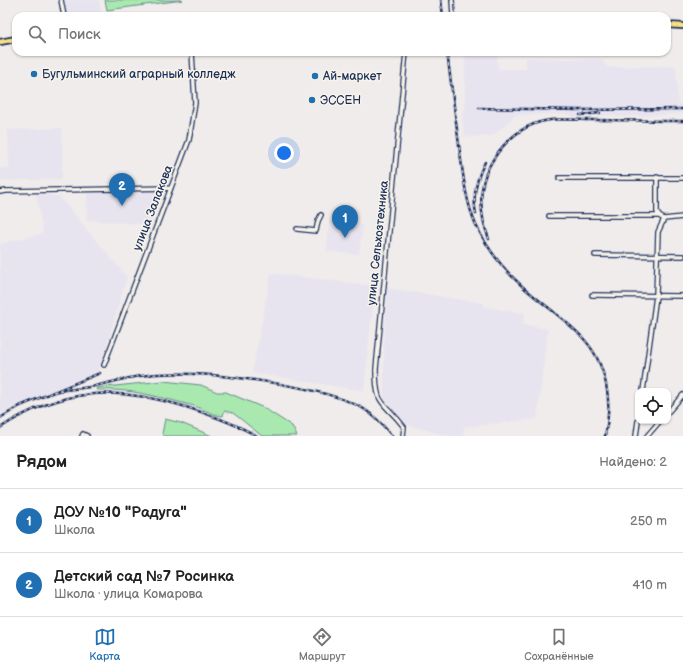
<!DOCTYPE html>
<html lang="ru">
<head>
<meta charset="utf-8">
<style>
  body { margin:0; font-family:"Balsamiq Sans",sans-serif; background:#f2f2f2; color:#222 }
  .controls { position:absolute; right:12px; bottom:12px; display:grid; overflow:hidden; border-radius:8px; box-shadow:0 1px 3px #0004 }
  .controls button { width:36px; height:36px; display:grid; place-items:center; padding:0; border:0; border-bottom:1px solid #e0e0e0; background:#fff; color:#222; font:20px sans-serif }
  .you { position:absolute; left:284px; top:153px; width:14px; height:14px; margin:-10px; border:3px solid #fff; border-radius:50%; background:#1a73e8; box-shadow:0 0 0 6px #1a73e833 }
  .badge { display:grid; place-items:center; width:26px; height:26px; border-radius:50%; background:#1f6fb2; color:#fff; font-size:13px; font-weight:700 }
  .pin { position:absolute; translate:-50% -33px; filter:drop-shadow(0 1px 2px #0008) }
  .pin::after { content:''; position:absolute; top:21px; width:14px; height:12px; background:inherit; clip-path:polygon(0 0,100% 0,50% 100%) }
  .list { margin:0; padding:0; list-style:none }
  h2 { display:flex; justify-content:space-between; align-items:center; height:52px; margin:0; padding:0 16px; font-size:17px }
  h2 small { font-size:13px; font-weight:400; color:#767676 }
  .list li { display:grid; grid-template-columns:26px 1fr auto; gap:12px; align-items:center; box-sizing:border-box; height:64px; padding:0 16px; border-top:1px solid #e0e0e0 }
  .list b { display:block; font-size:15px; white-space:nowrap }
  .list p { margin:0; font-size:13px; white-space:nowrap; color:#767676 }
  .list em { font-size:13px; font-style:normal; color:#767676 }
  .icon { flex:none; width:22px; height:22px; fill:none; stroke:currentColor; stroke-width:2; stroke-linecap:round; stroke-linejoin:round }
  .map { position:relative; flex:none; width:683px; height:436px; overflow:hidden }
  .search { position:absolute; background:#fff; box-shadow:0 1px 3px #0004; left:12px; right:12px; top:12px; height:44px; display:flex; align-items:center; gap:10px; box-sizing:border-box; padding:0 14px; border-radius:12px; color:#767676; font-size:15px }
  .sheet { height:180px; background:#fff }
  nav { display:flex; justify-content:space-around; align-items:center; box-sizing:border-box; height:56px; border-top:1px solid #e0e0e0; background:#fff; font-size:11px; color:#767676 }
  nav a { display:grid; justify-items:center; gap:2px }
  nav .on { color:#1f6fb2 }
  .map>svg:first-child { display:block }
  .built { fill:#e8e4ef }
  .green { fill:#a9e8af; stroke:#628c86 }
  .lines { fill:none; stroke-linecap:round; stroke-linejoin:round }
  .minor-casing { stroke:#1b2f5e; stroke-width:6 }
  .major-casing { stroke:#1b2f5e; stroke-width:8 }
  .minor { stroke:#f7f3e8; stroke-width:3.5 }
  .major { stroke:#f9e181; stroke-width:4.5 }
  .rail-casing { stroke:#1b2f5e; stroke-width:2.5 }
  .rail { stroke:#f7f3e8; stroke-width:1; stroke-dasharray:3; stroke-linecap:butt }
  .poi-dot { fill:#1f6fb2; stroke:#f7f3e8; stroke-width:1.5 }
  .labels { text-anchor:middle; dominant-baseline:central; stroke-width:3; stroke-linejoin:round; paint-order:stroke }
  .poi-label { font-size:12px; fill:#1b2f5e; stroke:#f7f3e8; text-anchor:start }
  .street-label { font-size:12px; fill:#1b2f5e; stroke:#f7f3e8 }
</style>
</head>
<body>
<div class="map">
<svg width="683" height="436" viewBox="0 0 683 436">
  <rect width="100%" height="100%" fill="#f0eceb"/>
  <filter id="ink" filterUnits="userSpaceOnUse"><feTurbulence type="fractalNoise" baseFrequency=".025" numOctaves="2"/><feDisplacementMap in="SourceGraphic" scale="8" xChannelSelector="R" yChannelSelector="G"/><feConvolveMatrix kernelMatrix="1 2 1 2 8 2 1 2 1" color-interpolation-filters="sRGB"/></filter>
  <g filter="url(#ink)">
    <path class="built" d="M63,0H99L101,12L66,16Z
      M465,52H497L498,69H526V58L602,59L607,67L676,66L678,103L683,104V114L617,117L614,115L571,117L570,114L516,115L493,136L464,137L462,112L465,109Z
      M62,128V179L0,181V168L9,167L8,130Z
      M163,190L151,225L86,220L87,191Z
      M36,194L59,196L127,277L99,371L0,414V244L43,233Z
      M330,220L363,225L359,255L326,251Z
      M271,273L375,286L364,391L252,373Z
      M387,288L483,303L485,307L525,313L523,324L548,329L537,419L464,427L463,436H448L406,425L384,404V338Z"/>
    <path class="green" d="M105,0H183L107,10Z
      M163,381L201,385L217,392H226L264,408L292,426L297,436H262L233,413L224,411L223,416C214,416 204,409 194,406C163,398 130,388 97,390L96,388Z
      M165,419L181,423L212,436H164L162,434Z"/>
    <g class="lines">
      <defs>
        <path id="minor" d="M61,0L64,16
          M452,0L453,16
          M657,177V212L659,216
          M559,178H683
          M0,192L6,191L171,188
          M549,216H659L664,219
          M664,219L683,217
          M297,229L316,231L318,221L321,215
          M595,255L683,256
          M592,295L683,296
          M104,365L189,140L195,103L192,52
          M643,391L656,296L658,232L664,219
          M668,412L683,395
          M82,436L83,434L87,436
          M403,436L404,427C383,399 376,409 376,369L406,52
          M636,436L638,421
          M647,436L660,421"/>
        <path id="major" d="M667,25L683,26
          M0,42L16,39"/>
      </defs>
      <use href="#minor" class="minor-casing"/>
      <use href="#major" class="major-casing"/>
      <use href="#minor" class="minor"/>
      <use href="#major" class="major"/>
      <defs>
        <path id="rail" d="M441,0L443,16
          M447,52C451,83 455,114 459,145C463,173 465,200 476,225C487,248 503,269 522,286C541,303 564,318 582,337C607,363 613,402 605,436
          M479,108L578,110L683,109
          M580,115L600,113
          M476,214C472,195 476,179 485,162
          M489,239C480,216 477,188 490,165C499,148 515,131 534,124C553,117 574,120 594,120C624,120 653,121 683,121
          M53,392C67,389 81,389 95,386C116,381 137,375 158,374C206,371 324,385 364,409C375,416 384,426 392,436
          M0,418L20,406L100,373
          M0,428C63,387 116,386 186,407C211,415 234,423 257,436"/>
      </defs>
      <use href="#rail" class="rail-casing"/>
      <use href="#rail" class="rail"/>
    </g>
  </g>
  <g class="poi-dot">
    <circle cx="34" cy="74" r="4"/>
    <circle cx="315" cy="76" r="4"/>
    <circle cx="312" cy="100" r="4"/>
  </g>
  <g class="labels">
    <g class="poi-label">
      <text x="42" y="74">Бугульминский аграрный колледж</text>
      <text x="323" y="76">Ай-маркет</text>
      <text x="320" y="100">ЭССЕН</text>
    </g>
    <g class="street-label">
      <text transform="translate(153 208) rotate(-69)">улица Залакова</text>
      <text transform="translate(378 243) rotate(-84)">улица Сельхозтехника</text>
    </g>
  </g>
</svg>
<div class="controls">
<button><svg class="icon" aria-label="locate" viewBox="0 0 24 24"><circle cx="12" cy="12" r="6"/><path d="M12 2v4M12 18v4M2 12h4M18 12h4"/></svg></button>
</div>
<div class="you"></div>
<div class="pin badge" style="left:345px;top:238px">1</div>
<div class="pin badge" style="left:122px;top:206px">2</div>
<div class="search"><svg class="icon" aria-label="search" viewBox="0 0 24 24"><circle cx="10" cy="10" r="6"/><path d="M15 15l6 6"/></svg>Поиск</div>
</div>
<section class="sheet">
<h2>Рядом<small>Найдено: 2</small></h2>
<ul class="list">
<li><span class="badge">1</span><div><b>ДОУ №10 &quot;Радуга&quot;</b><p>Школа</p></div><em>250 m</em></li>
<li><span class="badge">2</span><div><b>Детский сад №7 Росинка</b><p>Школа · улица Комарова</p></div><em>410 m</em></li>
</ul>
</section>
<nav>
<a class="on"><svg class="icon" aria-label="map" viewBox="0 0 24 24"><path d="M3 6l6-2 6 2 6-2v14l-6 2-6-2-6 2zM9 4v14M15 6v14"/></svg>Карта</a>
<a><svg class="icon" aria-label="directions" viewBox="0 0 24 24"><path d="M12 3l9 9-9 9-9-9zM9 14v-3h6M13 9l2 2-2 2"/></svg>Маршрут</a>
<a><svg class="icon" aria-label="saved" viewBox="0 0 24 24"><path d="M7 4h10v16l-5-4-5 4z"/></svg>Сохранённые</a>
</nav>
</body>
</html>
